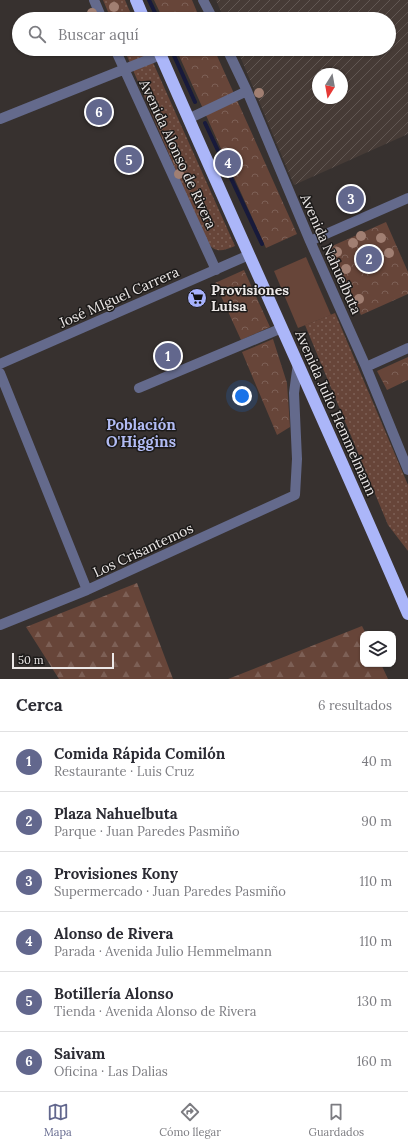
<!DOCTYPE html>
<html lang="es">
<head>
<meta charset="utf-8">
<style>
  body { margin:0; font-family:Lora,serif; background:#f7f7f7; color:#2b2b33 }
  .controls { position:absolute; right:12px; bottom:12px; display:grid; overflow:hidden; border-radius:8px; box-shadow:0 1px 3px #0004 }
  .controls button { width:36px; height:36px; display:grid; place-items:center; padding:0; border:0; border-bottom:1px solid #e1e1e2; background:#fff; color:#2b2b33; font:20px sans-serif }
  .compass { position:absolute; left:312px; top:68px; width:36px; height:36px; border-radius:50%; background:#fff; box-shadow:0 1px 3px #0004; rotate:191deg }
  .scale { position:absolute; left:12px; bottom:10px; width:102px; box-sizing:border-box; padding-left:4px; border:2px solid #ece8e7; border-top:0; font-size:11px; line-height:14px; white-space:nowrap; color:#ece8e7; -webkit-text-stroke:3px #1c1a19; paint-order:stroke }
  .you { position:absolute; left:242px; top:396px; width:14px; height:14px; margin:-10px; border:3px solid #fff; border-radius:50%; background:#1a73e8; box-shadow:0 0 0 6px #1a73e833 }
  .badge { display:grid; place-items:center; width:26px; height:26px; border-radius:50%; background:#62678d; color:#fff; font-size:13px; font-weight:700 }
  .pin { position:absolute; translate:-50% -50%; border:2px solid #fff; box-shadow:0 1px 4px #0006 }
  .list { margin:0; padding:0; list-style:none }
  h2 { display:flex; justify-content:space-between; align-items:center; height:52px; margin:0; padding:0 16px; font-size:17px }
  h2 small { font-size:13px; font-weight:400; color:#7c7c81 }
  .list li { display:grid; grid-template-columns:26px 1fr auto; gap:12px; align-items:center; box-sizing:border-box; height:60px; padding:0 16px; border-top:1px solid #e1e1e2 }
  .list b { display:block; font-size:15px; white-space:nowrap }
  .list p { margin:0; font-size:13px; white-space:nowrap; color:#7c7c81 }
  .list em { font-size:13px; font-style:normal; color:#7c7c81 }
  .icon { flex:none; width:22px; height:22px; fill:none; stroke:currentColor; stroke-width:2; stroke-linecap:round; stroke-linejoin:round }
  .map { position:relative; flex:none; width:408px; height:679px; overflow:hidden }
  .search { position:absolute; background:#fff; box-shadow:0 1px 3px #0004; left:12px; right:12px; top:12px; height:44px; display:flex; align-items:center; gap:10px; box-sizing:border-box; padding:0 14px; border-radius:22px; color:#7c7c81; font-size:15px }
  .sheet { height:412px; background:#fff }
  nav { display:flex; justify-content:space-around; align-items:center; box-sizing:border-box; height:56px; border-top:1px solid #e1e1e2; background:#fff; font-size:11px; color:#7c7c81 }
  nav a { display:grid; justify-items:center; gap:2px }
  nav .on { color:#62678d }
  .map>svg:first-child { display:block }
  .industrial { fill:url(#industrial-furrows); fill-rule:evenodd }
  .grass { fill:url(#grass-dots) }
  .forest { fill:url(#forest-firs) }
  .park { fill:url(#park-crowns) }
  .pitch { fill:#674539 }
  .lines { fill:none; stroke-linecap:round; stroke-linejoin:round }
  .stream { stroke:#181a3b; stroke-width:4 }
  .minor { stroke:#646a8c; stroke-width:10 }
  .highway { stroke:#abb6f9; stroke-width:12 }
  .tree { fill:#a17f72 }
  .labels { text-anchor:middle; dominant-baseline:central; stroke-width:3; stroke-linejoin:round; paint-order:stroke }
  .street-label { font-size:14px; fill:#ece8e7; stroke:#1c1a19 }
  .poi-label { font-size:14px; font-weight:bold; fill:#ece8e7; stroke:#1c1a19; text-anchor:start }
  .neighbourhood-label { font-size:15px; font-weight:bold; fill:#b2bcf4; stroke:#1c1a19 }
</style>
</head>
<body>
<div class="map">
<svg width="408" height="679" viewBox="0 0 408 679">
  <defs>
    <pattern id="industrial-furrows" width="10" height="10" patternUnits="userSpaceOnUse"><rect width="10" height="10" fill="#463b36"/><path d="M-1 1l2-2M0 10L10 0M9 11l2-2" fill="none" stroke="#615753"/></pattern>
    <pattern id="grass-dots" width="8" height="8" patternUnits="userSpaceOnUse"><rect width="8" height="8" fill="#674539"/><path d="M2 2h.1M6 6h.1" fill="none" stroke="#7d6056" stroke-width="1.8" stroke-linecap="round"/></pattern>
    <pattern id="forest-firs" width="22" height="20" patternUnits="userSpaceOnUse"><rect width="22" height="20" fill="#674539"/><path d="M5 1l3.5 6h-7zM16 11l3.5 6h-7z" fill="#7d6056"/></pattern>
    <pattern id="park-crowns" width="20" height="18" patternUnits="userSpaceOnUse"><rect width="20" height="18" fill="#674539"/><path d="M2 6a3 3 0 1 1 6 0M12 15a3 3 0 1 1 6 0" fill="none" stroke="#7d6056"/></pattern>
  </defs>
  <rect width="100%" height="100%" fill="#37312f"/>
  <path class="industrial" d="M216,0H408V134L294,185L237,49H389V19H224ZM318,74H342V98H318Z"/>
  <path class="grass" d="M103,0H125L133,19H111Z
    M124,49H147L235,246C222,251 216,254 206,241Z
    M335,313L408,485V551L388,525L305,325Z"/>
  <path class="forest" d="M137,583L173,679H59L26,627Z
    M362,626L366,634H363V664H381L388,679H228Z"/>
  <path class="park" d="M154,0H192L200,19H163Z
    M176,49H214L297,234L266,248Z
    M386,222L408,272V294L361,315L330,247Z
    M244,270L270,327L241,340L215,283Z
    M273,339L287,383L290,427L277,435L242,352Z
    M408,357V380L387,390L377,371Z"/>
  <path class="pitch" d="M306,257L331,315L298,328L274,271Z"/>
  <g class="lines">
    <path class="stream" d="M149,0L158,19
      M171,49L195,102
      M205,123L262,244"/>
    <path class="minor" d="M94,0L102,19
      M203,0L213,19
      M115,49L216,270
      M227,49L247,91L310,241L366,367L408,470
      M0,119L160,55
      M188,119L247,91
      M310,241L408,198
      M0,364L249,255
      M366,367L408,348
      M0,373L87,590
      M139,388L282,328
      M0,625L87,590L295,495L297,459L294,393L298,363"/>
    <path class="highway" d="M136,0L144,19
      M158,49C240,238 327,425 408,614"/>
  </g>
  <g class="tree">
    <circle cx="114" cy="7" r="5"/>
    <circle cx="92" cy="13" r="5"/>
    <circle cx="259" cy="93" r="5"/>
    <circle cx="178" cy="160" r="5"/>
    <circle cx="179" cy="174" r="5"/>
    <circle cx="361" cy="236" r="5"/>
    <circle cx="381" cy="238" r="5"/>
    <circle cx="353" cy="243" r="5"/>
    <circle cx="337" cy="252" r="5"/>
    <circle cx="389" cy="253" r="5"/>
    <circle cx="346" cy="269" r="5"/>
    <circle cx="359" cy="299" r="5"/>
  </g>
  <defs>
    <symbol id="supermarket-disc" viewBox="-11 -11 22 22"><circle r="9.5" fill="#a6b1fc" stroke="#1c1a19"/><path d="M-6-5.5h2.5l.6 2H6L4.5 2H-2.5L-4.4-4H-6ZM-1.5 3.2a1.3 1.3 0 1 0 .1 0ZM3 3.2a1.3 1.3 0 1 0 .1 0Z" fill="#111"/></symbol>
  </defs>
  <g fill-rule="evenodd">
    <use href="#supermarket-disc" x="186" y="287" width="22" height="22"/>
  </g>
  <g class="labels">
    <g class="street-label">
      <text transform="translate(178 154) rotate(65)">Avenida Alonso de Rivera</text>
      <text transform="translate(331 254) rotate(66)">Avenida Nahuelbuta</text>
      <text transform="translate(119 297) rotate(-24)">José MIguel Carrera</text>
      <text transform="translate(336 413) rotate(66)">Avenida Julio Hemmelmann</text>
      <text transform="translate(143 550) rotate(-25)">Los Crisantemos</text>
    </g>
    <g class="poi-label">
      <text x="211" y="290">Provisiones<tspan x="211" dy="16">Luisa</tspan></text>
    </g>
    <g class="neighbourhood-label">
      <text x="141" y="424">Población<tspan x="141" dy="17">O'Higgins</tspan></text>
    </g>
  </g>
</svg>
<div class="controls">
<button><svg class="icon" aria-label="layers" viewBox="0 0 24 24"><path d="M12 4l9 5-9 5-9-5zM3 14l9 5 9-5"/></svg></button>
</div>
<svg class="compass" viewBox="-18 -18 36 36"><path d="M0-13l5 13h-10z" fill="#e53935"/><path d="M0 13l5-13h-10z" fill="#7c7c81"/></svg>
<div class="scale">50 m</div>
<div class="you"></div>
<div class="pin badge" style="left:168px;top:356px">1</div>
<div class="pin badge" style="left:369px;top:259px">2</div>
<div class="pin badge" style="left:351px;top:199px">3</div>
<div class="pin badge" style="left:228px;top:163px">4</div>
<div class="pin badge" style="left:129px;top:160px">5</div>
<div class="pin badge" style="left:99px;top:112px">6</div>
<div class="search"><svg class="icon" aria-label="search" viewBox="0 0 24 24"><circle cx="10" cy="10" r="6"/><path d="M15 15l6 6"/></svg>Buscar aquí</div>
</div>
<section class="sheet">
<h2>Cerca<small>6 resultados</small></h2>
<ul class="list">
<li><span class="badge">1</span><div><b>Comida Rápida Comilón</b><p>Restaurante · Luis Cruz</p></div><em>40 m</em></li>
<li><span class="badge">2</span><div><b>Plaza Nahuelbuta</b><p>Parque · Juan Paredes Pasmiño</p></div><em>90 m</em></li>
<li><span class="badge">3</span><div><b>Provisiones Kony</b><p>Supermercado · Juan Paredes Pasmiño</p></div><em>110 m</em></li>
<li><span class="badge">4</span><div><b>Alonso de Rivera</b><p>Parada · Avenida Julio Hemmelmann</p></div><em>110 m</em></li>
<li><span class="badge">5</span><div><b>Botillería Alonso</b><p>Tienda · Avenida Alonso de Rivera</p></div><em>130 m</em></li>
<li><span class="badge">6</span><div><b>Saivam</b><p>Oficina · Las Dalias</p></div><em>160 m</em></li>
</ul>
</section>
<nav>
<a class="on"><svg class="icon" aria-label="map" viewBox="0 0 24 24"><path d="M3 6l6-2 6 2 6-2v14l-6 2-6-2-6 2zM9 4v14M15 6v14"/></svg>Mapa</a>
<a><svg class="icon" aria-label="directions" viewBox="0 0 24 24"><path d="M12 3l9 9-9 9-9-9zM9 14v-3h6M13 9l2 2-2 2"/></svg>Cómo llegar</a>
<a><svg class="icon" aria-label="saved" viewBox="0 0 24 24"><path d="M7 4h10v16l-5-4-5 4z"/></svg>Guardados</a>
</nav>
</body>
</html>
